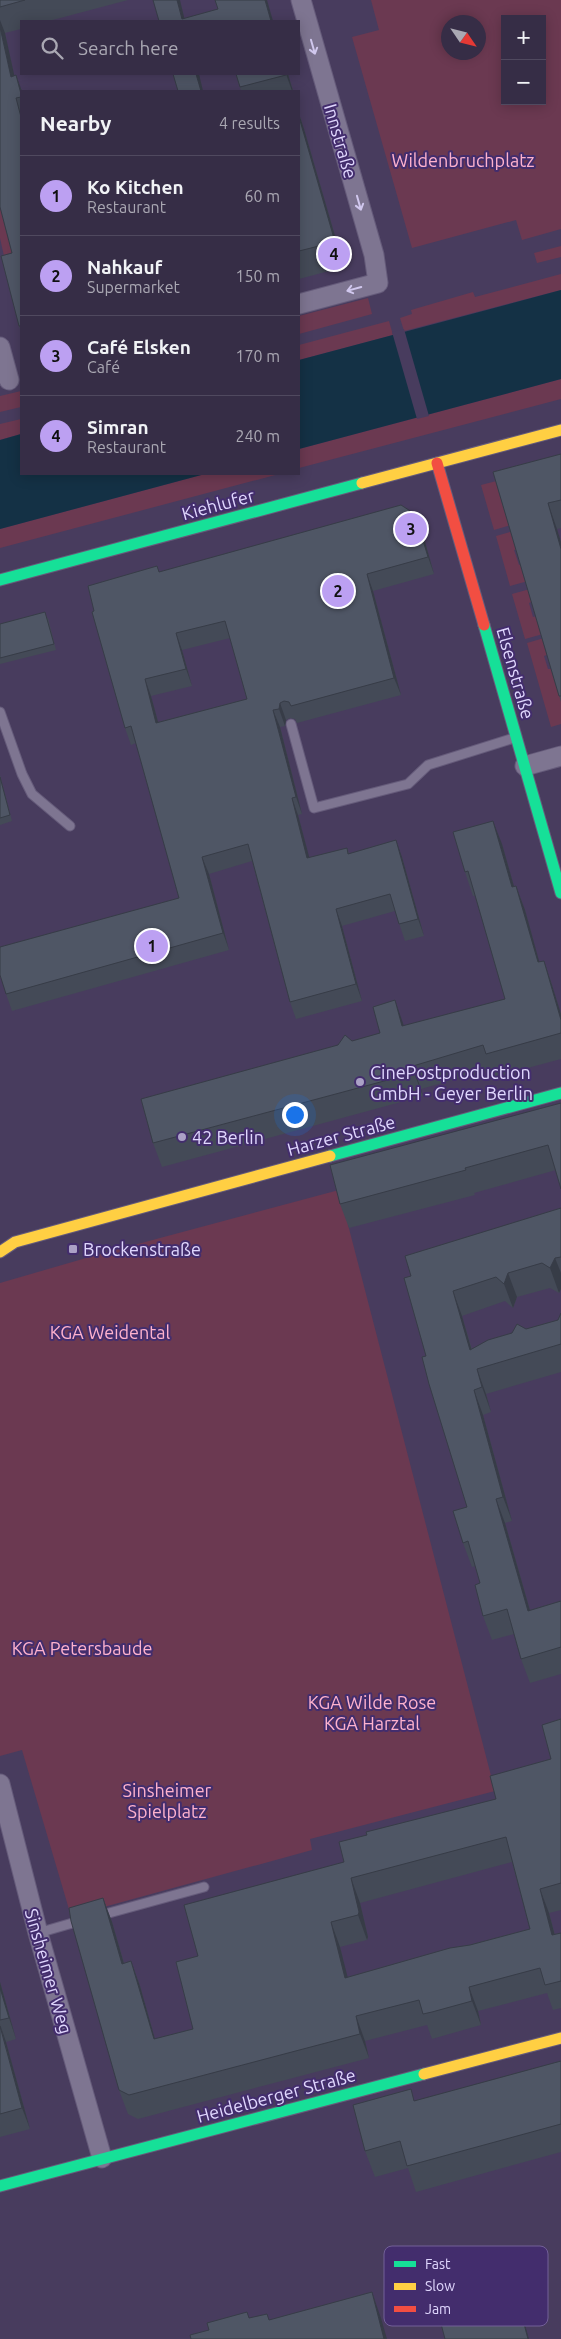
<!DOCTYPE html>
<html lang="en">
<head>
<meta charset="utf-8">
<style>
  body { margin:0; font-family:Ubuntu,sans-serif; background:#413951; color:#f1f3f6 }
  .controls { position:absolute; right:15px; top:15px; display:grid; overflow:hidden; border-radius:0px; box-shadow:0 2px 12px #0003 }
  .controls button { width:45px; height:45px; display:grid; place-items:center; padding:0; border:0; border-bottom:1px solid #50495f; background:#362d46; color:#f1f3f6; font:25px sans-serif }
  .compass { position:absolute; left:441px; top:15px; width:45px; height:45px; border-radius:50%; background:#362d46; box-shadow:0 2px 12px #0003; rotate:125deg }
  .you { position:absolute; left:294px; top:1114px; width:18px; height:18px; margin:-12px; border:4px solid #fff; border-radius:50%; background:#1a73e8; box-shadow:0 0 0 8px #1a73e833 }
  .badge { display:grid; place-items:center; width:32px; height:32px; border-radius:50%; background:#bca0f2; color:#111; font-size:16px; font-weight:700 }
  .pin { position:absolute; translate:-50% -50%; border:2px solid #fff; box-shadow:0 1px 5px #0006 }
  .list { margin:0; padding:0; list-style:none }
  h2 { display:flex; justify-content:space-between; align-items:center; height:65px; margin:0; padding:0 20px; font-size:21px }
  h2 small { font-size:16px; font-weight:400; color:#aaa8b3 }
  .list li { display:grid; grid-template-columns:32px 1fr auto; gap:15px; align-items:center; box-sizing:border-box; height:80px; padding:0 20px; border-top:1px solid #50495f }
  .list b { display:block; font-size:19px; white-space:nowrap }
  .list p { margin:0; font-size:16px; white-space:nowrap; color:#aaa8b3 }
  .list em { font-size:16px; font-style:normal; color:#aaa8b3 }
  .icon { flex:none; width:28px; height:28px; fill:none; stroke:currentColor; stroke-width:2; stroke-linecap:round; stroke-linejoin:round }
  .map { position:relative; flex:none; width:561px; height:2339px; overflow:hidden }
  .search { position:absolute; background:#362d46; box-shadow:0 2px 12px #0003; left:20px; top:20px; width:280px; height:55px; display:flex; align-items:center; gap:12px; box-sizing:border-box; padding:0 18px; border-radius:0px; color:#aaa8b3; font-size:19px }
  .panel { position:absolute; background:#362d46; box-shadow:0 2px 12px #0003; left:20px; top:90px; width:280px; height:385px; border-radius:0px }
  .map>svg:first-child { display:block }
  .green { fill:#6b3951; fill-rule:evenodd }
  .water { fill:#143145 }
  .pier { fill:#483c5e }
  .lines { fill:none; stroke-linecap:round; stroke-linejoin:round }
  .lane-casing { stroke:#655b7a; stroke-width:11 }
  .street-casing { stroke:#655b7a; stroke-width:21 }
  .fast-casing { stroke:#655b7a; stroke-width:13 }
  .slow-casing { stroke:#655b7a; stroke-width:13 }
  .jam-casing { stroke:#655b7a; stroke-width:13 }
  .lane { stroke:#7e7591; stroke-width:9 }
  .street { stroke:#7e7591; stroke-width:19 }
  .fast { stroke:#16e098; stroke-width:11 }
  .slow { stroke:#ffcf43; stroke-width:11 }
  .jam { stroke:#f24e42; stroke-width:11 }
  .wall { fill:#444a57; fill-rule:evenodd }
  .shaded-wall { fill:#373c47 }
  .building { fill:#4f5665; stroke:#373c47; fill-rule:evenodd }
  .oneway { stroke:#d1c8ee }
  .poi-dot { fill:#aba1c6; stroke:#432d6d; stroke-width:2 }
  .labels { text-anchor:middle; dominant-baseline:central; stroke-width:4; stroke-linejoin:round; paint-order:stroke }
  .street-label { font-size:18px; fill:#e0d7fe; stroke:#432d6d }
  .park-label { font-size:18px; fill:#feb2cd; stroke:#432d6d }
  .poi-label { font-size:18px; fill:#e0d7fe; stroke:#432d6d; text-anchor:start }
  .key { fill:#432d6d; stroke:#726098; stroke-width:1 }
  .key-label { font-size:14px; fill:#e0d7fe }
</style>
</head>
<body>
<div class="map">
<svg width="561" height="2339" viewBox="0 0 561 2339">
  <rect width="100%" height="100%" fill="#483c5e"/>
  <path class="green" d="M371,0H561V229L522,240L516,220L412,248L352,37L379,30ZM505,19H542V101H505ZM448,22H478V52H448Z
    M0,206L16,253L4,256L0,238Z
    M561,246V257L537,263L534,253Z
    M561,274V290L404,331L400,318L412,314L411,310L473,292L475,297Z
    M368,298L372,314L299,334V316Z
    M389,321L393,335L299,360V345Z
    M561,379V399L299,468V449Z
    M21,391V407L0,412V396Z
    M21,419V434L0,440V424Z
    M561,464L511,525L494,530L481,485Z
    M205,474H279L0,548V529Z
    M513,531L519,549L514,550L519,565L523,563L528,581L510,586L496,536Z
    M530,589L533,601L529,603L533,617L537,616L543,634L525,639L512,594Z
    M544,638L549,654L544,656L548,669H553L561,697V724L551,727L527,643Z
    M339,1190L495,1791L310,1839L312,1850L71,1916L22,1750L0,1756V1283L93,1256Z"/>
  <path class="water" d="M561,290V379L299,449V360Z
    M21,434V474H205L0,529V440Z"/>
  <path class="pier" d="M404,329L429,416L417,419L392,332Z"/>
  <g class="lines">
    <defs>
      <path id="lane" d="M0,712L22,774L32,794L70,826
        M291,724L314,808L408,784L428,765L514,738
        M98,1916L204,1887
        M38,1933L83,1920"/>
      <path id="street" d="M299,304L378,283L374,255L301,0
        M0,347L9,380
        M525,766L561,756
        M0,1784L38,1933L102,2158"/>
      <path id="fast" d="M0,580L362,483
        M484,625L561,893
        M330,1156L561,1093
        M0,2186L424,2074"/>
      <path id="slow" d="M362,483L561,430
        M0,1252L15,1242L330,1156
        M424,2074L561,2038"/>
      <path id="jam" d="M437,463L484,625"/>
    </defs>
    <use href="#lane" class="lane-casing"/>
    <use href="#street" class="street-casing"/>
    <use href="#fast" class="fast-casing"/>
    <use href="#slow" class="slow-casing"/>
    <use href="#jam" class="jam-casing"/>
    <use href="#lane" class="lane"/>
    <use href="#street" class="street"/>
    <use href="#fast" class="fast"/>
    <use href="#slow" class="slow"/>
    <use href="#jam" class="jam"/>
  </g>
  <path class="wall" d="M0,0H128L49,21H21V29L5,33L14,76L21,91V333L19,326L12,253L0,207Z
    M236,74H288L293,91H241Z
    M299,114L304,129L344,267L299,279Z
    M561,454V528L557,529L561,542V702L493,472Z
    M422,531L434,574L373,591L401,695L297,723L295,719L290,718L286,720L285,726L280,727L302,814L298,815L309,858L347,848L349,853L402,857L424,936L405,941L395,911L342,926L362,1001L296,1019L290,1002L252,861L209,874L229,950L12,1011L6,994L179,898L136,743L131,745L125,728L94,611L160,572ZM230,638L247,699L158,722L151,696L192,686L182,650Z
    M48,618L56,650L0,664V624Z
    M0,775L12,821L0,825Z
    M502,844L514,887L516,886L525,910L539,962L544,961L552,985L561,1014V1059L494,1077L491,1069L421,1089L423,1096L162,1167L153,1143L338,1045L380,1033L404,1026L505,999L475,896H473L465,872Z
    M561,1103L556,1170L474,1193L475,1195L349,1228L340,1204Z
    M561,1208V1289L559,1293L550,1288L517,1297L513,1308L505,1301L462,1316L472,1349L512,1333L558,1320L561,1313V1372L486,1394L491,1412L483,1415L512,1521L505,1523L530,1610L561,1601V1674L530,1683L521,1659L514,1634L492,1640L483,1616L480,1583L476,1566L472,1567L463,1543L467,1507L426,1356L411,1276Z
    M561,1719V1910L549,1913L555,1935L561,1933V2008L553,2010L547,1993L478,2011L481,2025L432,2039L427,2025L365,2041L369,2058L138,2119L128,2114L119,2090L103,1898L112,1922L124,1963L131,1961L140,1986L155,2039L193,2029L198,1956L344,1862L367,1835L496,1799L551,1759ZM512,1862L530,1929L347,1977L340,1947L367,1940L368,1937L360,1903Z
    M0,1982L16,2039L6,2042L30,2129L0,2137Z
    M561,2061V2152L416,2192L408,2168L375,2177L365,2151L415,2101Z"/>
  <path class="shaded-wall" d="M177,0H180L185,21H183Z
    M265,0H267L273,21H271Z
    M0,20L5,33L19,97L11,77L0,27Z
    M196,74H199L203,91H201Z
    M286,74H288L293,91H292Z
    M16,75L22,91H21V94Z
    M299,114L304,129L344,267L335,242L299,117Z
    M548,503L557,529L561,542V549Z
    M415,514L422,531L434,574L428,557Z
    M367,574L373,591L401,695L394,678Z
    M176,633L182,650L192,686L186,669Z
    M145,679L151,696L163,740L156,723Z
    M280,703L286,720L285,726L279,709Z
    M273,710L280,727L302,814L296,797Z
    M292,798L298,815L314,875L307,858Z
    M493,821L502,844L521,911L512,887Z
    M396,840L402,857L424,936L418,919Z
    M202,857L209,874L229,950L223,933Z
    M516,886L525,910L546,986L538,962Z
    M336,909L342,926L362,1001L356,984Z
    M544,961L552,985L561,1014V1020Z
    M395,1000L403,1023L411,1050L402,1026Z
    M413,1066L421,1089L423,1096L414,1073Z
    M555,1258L561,1273V1289L559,1293L550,1268Z
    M508,1273L517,1297L513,1308L504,1284Z
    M453,1291L462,1316L477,1369L486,1394L491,1412L482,1387L470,1350Z
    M474,1390L483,1415L512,1521L503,1497Z
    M496,1499L505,1523L537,1635L528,1611Z
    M351,1878L360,1903L368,1937L367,1940L358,1915Z
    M540,1889L549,1913L561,1959L552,1935Z
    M103,1898L112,1922L131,1988L122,1964Z
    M331,1922L340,1947L354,2002L345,1978Z
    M131,1961L140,1986L162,2064L154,2039Z
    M0,1982L16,2039L9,2018L0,1988Z
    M469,1987L478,2011L481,2025L472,2001Z
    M356,2016L365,2041L369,2058L360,2034Z
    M0,2024L6,2042L30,2129L22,2108Z
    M511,2275L513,2282L529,2339H528Z
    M372,2292L381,2318L387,2339H384Z"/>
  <path class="building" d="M0,0H25L0,7Z
    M153,0H177L182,19L218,9L215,0H265L271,21H159Z
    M0,27L11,77L16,75L21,94V97L16,98L21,117V326H19L1,256L12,253L0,207Z
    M173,74H196L201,91H178Z
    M236,74H286V75L240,87Z
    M299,117L335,242L299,251Z
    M561,454V500L548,503L561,549V696H559L493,472Z
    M401,505L415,514L428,557L367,574L394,678L291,706L289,702L284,701L280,703L279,709L273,710L296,797L292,798L307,858L347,848L348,854L396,840L418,919L399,924L390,894L336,909L356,984L290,1002L248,844L202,857L223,933L6,994L0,975V947L179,898L131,726L125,728L92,612L94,611L88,586L157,566L159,572ZM225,621L247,699L156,723L145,679L186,669L176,633Z
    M45,612L54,644L0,658V624Z
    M0,777L10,815L0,818Z
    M493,821L512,887L516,886L538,962L544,961L561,1020V1033L486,1054L483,1045L413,1066L414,1073L153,1143L141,1099L338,1045L345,1035L352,1041L380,1033L373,1007L395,1000L402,1026L505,999L468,871L465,872L453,832Z
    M561,1103V1189L548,1145L465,1168L466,1170L340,1204L330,1165Z
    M561,1208V1257L555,1258L550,1268L542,1263L508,1273L504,1284L496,1277L453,1291L470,1350L488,1340L512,1333L517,1324L526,1329L558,1320L561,1313V1344L477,1369L482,1387L474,1390L503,1497L496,1499L528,1611L561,1601V1647L521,1659L507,1609L483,1616L475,1585L480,1583L468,1541L463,1543L453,1511L467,1507L429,1384L422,1357L426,1356L404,1278L411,1276L405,1256Z
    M561,1719V1883L540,1889L552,1935L561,1933V1981L545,1985L540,1968L469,1987L472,2001L432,2012L423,2014L419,2000L356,2016L360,2034L129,2095L119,2090L71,1921L69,1908L103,1898L122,1964L131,1961L154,2039L193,2029L176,1962L198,1956L184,1905L344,1862L339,1842L367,1835L366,1832L496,1799L490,1776L551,1759L542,1725ZM506,1837L530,1929L470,1945L450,1948L345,1978L331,1922L358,1915L359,1912L351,1878Z
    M0,1988L9,2018L0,2020Z
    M0,2026L22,2108L0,2114Z
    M561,2061V2124L407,2166L400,2141L365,2151L353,2105L411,2089L414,2101Z
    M511,2275L528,2339H445L434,2297Z
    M372,2292L384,2339H191L190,2335L209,2330L207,2323L247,2312L249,2318L267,2314L269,2320Z"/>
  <defs><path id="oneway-shaft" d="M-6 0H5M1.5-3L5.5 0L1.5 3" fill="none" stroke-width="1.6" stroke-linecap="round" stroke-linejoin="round" transform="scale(1.25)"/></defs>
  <g class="oneway">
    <use href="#oneway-shaft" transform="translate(313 47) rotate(74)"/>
    <use href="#oneway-shaft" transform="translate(359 203) rotate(74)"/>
    <use href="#oneway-shaft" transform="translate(354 289) rotate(165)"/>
  </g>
  <g class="poi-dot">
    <circle cx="360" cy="1082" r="5"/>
    <circle cx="182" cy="1137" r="5"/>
    <rect x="68" y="1244" width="10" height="10" rx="2.5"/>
  </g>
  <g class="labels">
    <g class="street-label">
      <text transform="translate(341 141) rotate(74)">Innstraße</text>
      <text transform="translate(218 504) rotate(-15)">Kiehlufer</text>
      <text transform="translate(516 673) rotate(74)">Elsenstraße</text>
      <text transform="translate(341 1135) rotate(-15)">Harzer Straße</text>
      <text transform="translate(49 1971) rotate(74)">Sinsheimer Weg</text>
      <text transform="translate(276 2095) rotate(-15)">Heidelberger Straße</text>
    </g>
    <g class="park-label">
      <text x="463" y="160">Wildenbruchplatz</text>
      <text x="110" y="1332">KGA Weidental</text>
      <text x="82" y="1648">KGA Petersbaude</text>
      <text x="372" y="1702">KGA Wilde Rose<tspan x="372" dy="21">KGA Harztal</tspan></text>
      <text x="167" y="1790">Sinsheimer<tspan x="167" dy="21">Spielplatz</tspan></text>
    </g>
    <g class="poi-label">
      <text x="370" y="1072">CinePostproduction<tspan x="370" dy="21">GmbH - Geyer Berlin</tspan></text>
      <text x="192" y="1137">42 Berlin</text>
      <text x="83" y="1249">Brockenstraße</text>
    </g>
  </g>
  <rect x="384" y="2246" width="164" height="80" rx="8" class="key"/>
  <rect x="394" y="2261" width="22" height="6" fill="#16e098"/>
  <rect x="394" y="2283" width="22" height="7" fill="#ffcf43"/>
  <rect x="394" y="2306" width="22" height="6" fill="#f24e42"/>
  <g class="key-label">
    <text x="425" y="2269">Fast</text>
    <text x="425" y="2291">Slow</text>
    <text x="425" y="2314">Jam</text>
  </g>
</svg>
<div class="controls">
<button>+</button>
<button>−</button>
</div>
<svg class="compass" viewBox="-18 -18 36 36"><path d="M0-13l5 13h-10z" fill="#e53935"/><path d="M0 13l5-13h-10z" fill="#aaa8b3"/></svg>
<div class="you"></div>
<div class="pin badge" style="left:152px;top:946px">1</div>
<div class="pin badge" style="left:338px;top:591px">2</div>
<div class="pin badge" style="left:411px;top:529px">3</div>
<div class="pin badge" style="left:334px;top:254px">4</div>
<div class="search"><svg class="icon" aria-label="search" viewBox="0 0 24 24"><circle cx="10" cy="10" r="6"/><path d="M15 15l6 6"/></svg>Search here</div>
<section class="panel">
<h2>Nearby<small>4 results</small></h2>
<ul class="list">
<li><span class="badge">1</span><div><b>Ko Kitchen</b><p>Restaurant</p></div><em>60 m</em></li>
<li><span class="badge">2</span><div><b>Nahkauf</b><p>Supermarket</p></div><em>150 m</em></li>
<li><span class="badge">3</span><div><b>Café Elsken</b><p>Café</p></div><em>170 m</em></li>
<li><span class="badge">4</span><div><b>Simran</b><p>Restaurant</p></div><em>240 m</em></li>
</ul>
</section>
</div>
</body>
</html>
